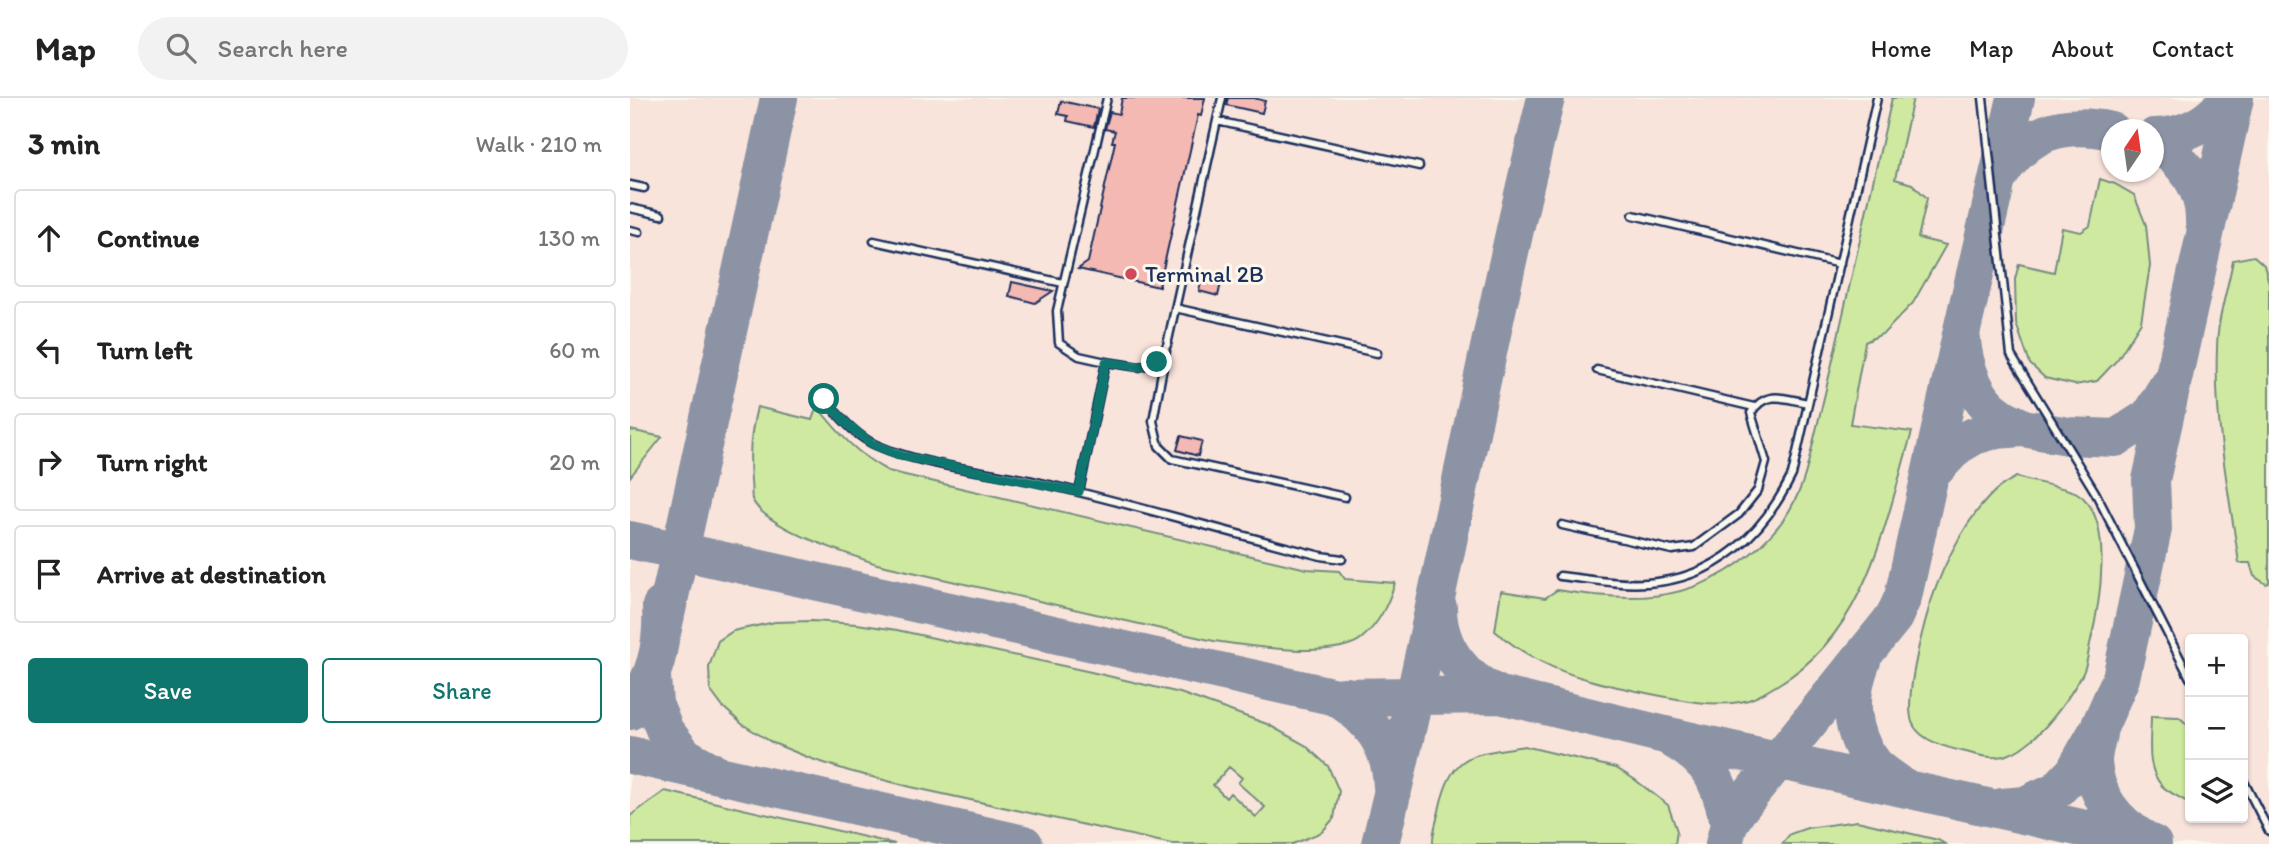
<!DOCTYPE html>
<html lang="en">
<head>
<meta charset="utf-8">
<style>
  body { margin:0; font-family:Itim,sans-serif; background:#f2f2f2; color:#222 }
  .controls { position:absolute; right:21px; bottom:21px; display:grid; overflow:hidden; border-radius:7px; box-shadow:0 2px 5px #0004 }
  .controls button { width:63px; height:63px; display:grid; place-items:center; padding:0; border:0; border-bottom:2px solid #e0e0e0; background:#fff; color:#222; font:35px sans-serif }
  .compass { position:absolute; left:1471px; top:21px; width:63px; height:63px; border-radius:50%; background:#fff; box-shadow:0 2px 5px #0004; rotate:13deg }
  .stop { position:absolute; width:21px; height:21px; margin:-16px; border:5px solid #0f766e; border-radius:50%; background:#fff }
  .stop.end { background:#0f766e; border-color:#fff; box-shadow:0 2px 7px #0008 }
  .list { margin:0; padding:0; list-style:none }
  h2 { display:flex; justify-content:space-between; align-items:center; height:91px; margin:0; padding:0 28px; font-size:30px }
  h2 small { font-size:23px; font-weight:400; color:#767676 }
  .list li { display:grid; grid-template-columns:46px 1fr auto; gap:21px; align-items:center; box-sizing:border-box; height:98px; margin:0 14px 14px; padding:0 14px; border:2px solid #e0e0e0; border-radius:7px }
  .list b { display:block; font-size:26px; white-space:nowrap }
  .list em { font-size:23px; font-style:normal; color:#767676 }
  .actions { display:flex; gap:14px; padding:21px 28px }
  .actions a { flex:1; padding:16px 0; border:2px solid #0f766e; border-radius:7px; text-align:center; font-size:24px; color:#0f766e }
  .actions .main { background:#0f766e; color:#fff }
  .icon { flex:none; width:38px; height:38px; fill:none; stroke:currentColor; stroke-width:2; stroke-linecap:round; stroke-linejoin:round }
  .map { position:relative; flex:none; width:1639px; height:746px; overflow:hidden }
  header { display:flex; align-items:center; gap:42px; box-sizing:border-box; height:98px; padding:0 35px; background:#fff; border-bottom:2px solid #e0e0e0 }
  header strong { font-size:33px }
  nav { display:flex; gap:38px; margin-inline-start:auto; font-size:24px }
  .search { width:490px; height:63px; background:#f2f2f2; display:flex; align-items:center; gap:18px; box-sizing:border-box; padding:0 24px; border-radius:38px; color:#767676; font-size:26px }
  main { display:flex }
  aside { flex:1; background:#fff }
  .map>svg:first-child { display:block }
  .built { fill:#f9e4db; fill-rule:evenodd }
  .green { fill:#cfeaa0; stroke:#758c7f; stroke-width:2; fill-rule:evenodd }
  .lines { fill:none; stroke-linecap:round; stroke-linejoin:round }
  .taxiway { stroke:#8b93a5; stroke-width:38 }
  .building { fill:#f5b9b3; stroke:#1b2f5e; stroke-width:2 }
  .service-casing { stroke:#1b2f5e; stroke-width:11 }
  .service { stroke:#fbf7ec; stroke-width:6 }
  .route { stroke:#0f766e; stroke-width:9 }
  .poi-dot { fill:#d1495b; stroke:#fbf7ec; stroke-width:2.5 }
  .labels { text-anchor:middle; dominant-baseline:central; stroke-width:6; stroke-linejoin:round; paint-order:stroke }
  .poi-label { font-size:23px; fill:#1b2f5e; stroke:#fbf7ec; text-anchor:start }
</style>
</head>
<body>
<header>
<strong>Map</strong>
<div class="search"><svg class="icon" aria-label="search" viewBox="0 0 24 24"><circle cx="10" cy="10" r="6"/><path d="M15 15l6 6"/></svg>Search here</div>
<nav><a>Home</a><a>Map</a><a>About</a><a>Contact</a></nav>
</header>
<main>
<aside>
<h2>3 min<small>Walk · 210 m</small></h2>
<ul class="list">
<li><svg class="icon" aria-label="ahead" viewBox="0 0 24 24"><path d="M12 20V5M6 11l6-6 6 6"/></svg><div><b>Continue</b></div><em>130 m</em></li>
<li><svg class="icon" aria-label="left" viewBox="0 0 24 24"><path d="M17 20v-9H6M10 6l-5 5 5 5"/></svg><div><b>Turn left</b></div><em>60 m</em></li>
<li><svg class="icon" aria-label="right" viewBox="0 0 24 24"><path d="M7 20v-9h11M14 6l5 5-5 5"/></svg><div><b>Turn right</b></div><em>20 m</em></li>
<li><svg class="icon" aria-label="arrive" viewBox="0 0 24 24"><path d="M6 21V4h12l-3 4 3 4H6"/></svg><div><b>Arrive at destination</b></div></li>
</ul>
<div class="actions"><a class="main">Save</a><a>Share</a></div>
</aside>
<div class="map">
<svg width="1639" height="746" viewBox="0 0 1639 746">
  <rect width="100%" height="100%" fill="#fbf7ec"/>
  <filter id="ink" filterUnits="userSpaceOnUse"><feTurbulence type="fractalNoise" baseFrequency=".0143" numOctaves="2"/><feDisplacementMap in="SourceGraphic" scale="14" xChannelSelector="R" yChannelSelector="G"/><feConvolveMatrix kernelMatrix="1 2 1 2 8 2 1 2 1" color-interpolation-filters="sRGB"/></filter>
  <g filter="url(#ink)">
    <path class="built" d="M0,0H1639V746H0ZM1482,32H1524V74H1482ZM1560,541H1613V720H1560Z"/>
    <path class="green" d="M1262,0H1283L1265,81L1282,86L1297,100L1288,140L1316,147L1283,205L1254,235L1235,244L1220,326L1282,334C1255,425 1237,534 1149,586C1137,593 1125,602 1110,604C1079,609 1046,601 1016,595C955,582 914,574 865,533L871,493L915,500L927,492C999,504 1059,506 1118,458C1137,443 1155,423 1165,402C1175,383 1179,361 1184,341C1192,308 1200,276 1207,243C1225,162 1244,81 1262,0Z
      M1470,81L1485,86L1504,97L1516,127L1520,168L1511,224L1487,262L1467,283L1445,287L1415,280L1400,266L1386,225L1385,181L1389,166L1424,174L1432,130L1451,134L1460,128Z
      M1624,158L1634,167L1639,185V485L1636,486L1624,478L1620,465H1609C1599,395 1584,323 1587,251C1587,221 1598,191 1603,162Z
      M187,308C208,335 228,357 258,373L677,471L709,473L715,481L765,485C758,506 749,526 732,540C706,562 617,548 584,543L247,466C218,456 134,430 122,401C121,397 122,389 121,384C119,353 120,339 127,309L182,322Z
      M0,332L32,339L0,379Z
      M1386,379C1398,383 1438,390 1447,395C1486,419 1469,510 1460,546C1458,556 1457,568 1452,577C1437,603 1416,633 1391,650C1372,663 1356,660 1336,654C1318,650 1289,643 1282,624C1275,603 1289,545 1295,524C1306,481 1331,426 1364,394C1370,388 1378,384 1386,379Z
      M182,523L227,526L267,532L461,574L550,595L637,626L675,647L698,668L709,693L704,720L692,734L663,746H542L281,689L219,673L182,661L143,645L112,626L92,608L80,592L79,569L88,543L103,533L145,524ZM599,669L612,680L608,685L635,709L626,719L600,695L596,700L583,687Z
      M1521,618L1549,619L1560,629V706C1552,700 1539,695 1532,688C1515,669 1521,641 1521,618Z
      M894,648L986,670L1004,681L1038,707L1047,733L1045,746H803C802,734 808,720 810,708C823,652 844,657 894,648Z
      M35,693L265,746H0V718Z
      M1227,723L1308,742L1315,746H1152L1160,736L1177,730Z"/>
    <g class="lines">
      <path class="taxiway" d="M1524,39C1554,39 1581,25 1598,0
        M1524,45C1553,60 1575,90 1574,124
        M1369,78C1397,34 1431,22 1482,33
        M1332,242C1334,267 1345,301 1368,316C1375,322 1385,325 1393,330
        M1300,377L1327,348L1344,338L1365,332L1393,330L1438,338L1486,340L1519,319L1538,287
        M0,442L706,599L870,597L1035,637L1523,746
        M808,509C808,550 833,581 870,597H868
        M32,535L149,0
        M1232,563C1218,597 1219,636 1244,666C1252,675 1265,682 1274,690
        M22,579L24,606L35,633L55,658L80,672
        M716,598L706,599C740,621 761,647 762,689
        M0,613C25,580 33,550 31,508
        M1468,636C1466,645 1463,655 1463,664C1465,700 1488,726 1517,743
        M1042,641C1082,664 1089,683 1099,726
        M0,657L394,746
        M1372,709L1395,707L1427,692L1444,674L1468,632L1491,580L1523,431L1521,382L1605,0
        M750,746C811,498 855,247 916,0
        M1094,746L1099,726L1108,712L1264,519L1273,499L1332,232L1386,0"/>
    </g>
    <path class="building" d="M492,0H575L571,18L568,17L529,189L448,171L458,164L485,44H482L485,33L475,31L480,14L489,16Z
      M598,0H624L635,3L632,15L596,7Z
      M431,3L468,11L464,29L437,23L438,18L428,16Z
      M572,180L591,185L588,198L569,193Z
      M382,184L423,193L405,205L379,198Z
      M551,338L572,343L568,358L547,352Z"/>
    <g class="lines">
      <defs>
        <path id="service" d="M477,0L427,213L429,245L449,258L476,264L509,269L527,264L537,247L592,0
          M1353,0L1381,257L1465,394L1560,580
          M587,23L789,68
          M0,87L14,90
          M0,110L31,117
          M1003,117L1210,166
          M0,132L9,134
          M244,143L433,185
          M545,210L747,255
          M536,253L523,323L529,348L542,361L715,399
          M967,272L1124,309
          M194,301C209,317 225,338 246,347C296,369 354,372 407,384C503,406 596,434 691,458L712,461
          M449,394L476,264
          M932,427L1042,452L1064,449L1109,416L1128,392L1136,364L1121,315C1136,291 1154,301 1178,305
          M930,478C959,481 988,487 1017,485C1086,481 1133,436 1162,377L1247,0
          M1613,682L1639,733"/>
      </defs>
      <use href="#service" class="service-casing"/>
      <use href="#service" class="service"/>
    </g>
  </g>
  <g class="lines" filter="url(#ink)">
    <path class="route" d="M194,301L217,326L242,346L272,358L449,394L476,264L509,269L527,264"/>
  </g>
  <circle class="poi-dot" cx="501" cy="176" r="7"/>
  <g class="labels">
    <g class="poi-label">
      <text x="515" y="176">Terminal 2B</text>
    </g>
  </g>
</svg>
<div class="controls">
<button>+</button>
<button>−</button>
<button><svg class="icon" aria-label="layers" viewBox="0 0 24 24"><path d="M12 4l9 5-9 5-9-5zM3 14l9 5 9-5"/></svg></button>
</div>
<svg class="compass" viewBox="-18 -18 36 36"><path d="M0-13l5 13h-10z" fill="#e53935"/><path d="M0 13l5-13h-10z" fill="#767676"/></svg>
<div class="stop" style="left:194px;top:301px"></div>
<div class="stop end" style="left:527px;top:264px"></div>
</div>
</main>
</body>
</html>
